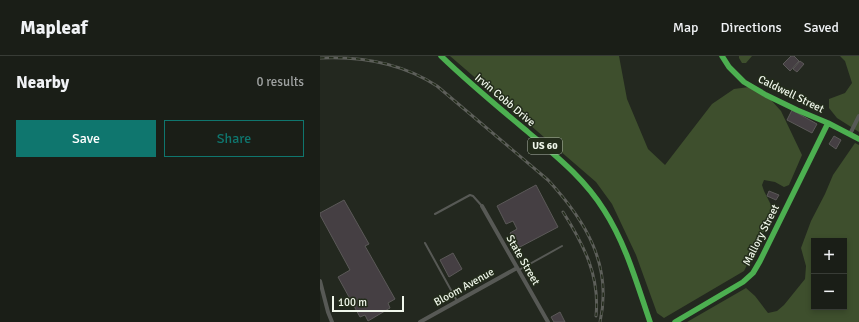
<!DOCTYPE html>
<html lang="en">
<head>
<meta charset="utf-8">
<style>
  body { margin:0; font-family:Signika,sans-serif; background:#232720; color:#f1f3f6 }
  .controls { position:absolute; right:12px; bottom:12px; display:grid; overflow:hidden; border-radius:0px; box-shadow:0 2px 6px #0003 }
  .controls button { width:36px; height:36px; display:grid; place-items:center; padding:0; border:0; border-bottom:1px solid #383c36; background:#1a1e17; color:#f1f3f6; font:20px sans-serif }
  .scale { position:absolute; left:12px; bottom:10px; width:72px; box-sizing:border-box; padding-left:4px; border:2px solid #f0f7eb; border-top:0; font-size:11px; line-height:14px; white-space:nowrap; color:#f0f7eb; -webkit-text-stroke:3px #232c1b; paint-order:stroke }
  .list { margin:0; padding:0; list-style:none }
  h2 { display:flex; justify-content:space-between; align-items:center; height:52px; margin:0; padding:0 16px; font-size:17px }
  h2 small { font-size:13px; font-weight:400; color:#9fa2a1 }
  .actions { display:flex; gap:8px; padding:12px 16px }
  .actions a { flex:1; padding:9px 0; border:1px solid #0f766e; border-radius:0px; text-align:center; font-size:14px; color:#0f766e }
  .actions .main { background:#0f766e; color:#fff }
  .map { position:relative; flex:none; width:539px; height:266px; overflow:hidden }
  header { display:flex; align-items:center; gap:24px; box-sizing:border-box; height:56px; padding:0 20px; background:#1a1e17; border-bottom:1px solid #383c36 }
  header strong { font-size:19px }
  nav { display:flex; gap:22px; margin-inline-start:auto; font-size:14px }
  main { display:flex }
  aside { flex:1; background:#1a1e17 }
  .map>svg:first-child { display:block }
  .green { fill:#3e4f2d; fill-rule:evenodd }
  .building { fill:#453f43; stroke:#5b5958 }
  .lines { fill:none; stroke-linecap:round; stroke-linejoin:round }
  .lane { stroke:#575955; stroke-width:2 }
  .street { stroke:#575955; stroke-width:4 }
  .fast { stroke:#4caf50; stroke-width:5.5 }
  .rail-casing { stroke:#5d5f5a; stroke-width:3 }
  .rail { stroke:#232c1b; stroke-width:1.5; stroke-dasharray:4.5; stroke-linecap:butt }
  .labels { text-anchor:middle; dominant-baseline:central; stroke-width:3; stroke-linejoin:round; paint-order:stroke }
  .shield { fill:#232c1b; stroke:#b2baad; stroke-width:1 }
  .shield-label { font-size:10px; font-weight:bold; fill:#f0f7eb }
  .street-label { font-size:11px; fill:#f0f7eb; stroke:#232c1b }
</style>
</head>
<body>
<header>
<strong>Mapleaf</strong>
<nav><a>Map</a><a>Directions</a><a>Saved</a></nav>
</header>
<main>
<aside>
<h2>Nearby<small>0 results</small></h2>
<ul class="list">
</ul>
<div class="actions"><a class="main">Save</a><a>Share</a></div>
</aside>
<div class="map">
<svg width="539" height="266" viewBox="0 0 539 266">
  <rect width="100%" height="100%" fill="#23281f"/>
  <path class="green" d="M130,0H299L307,43L328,93L345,109L392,48L414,33L429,31L451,44L461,55L482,99L469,129L464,131L455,126L444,124L442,129L444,135L452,151L451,161L424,215L344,262L337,257L316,199L292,148L276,126Z
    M419,0H432L426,7H422L419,2Z
    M520,0H539V76L517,62L509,52V43L525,37L532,27L525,5Z
    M535,87L539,89V266H367L426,232L435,240L448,257L457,255L464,249L485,223L486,210L481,192L491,165L505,138L513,119ZM494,185H524V251H494Z"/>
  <path class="building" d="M471,0H474L479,5L470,15L463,8Z
    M480,5L484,8L477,16L473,13Z
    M472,54L497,68L492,77L467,64Z
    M514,80L521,84L516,93L509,88Z
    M216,129L238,171L198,192L190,177L197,173L193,165L186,168L177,150Z
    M449,135L459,139L456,144L447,140Z
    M24,144L49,188L45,190L75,243L68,247L70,252L48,265L45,259L40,261L18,221L30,214L0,159V157Z
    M133,197L142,213L129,221L120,204Z
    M240,256L245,266H234L231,261Z"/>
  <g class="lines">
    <path class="lane" d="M115,158L150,139L153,140L162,150
      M105,187L137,245
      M199,214L242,190"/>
    <path class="street" d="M530,78L539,60
      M162,150L228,266
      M0,225L8,256L12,266
      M100,266L197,212"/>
    <path class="fast" d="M121,0C149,27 178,51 208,76C236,100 264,122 284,154C306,188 317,228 330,266
      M402,0L409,11L424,26L446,39L477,54L508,67L539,83
      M355,266L423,226L433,217L440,205L508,67"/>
    <defs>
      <path id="rail" d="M0,2C42,0 82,7 117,30L228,124C265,164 293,209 280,266
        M243,156C264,189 280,220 276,260"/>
    </defs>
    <use href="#rail" class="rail-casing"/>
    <use href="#rail" class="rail"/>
  </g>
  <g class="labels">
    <rect class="shield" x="208" y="82" width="34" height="16" rx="3"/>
    <g class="shield-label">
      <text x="225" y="90">US 60</text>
    </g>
    <g class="street-label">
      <text transform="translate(471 38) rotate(26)">Caldwell Street</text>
      <text transform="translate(185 44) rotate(40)">Irvin Cobb Drive</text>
      <text transform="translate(441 179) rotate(-63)">Mallory Street</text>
      <text transform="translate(203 204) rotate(60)">State Street</text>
      <text transform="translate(144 231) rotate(-29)">Bloom Avenue</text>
    </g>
  </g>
</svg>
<div class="controls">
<button>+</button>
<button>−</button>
</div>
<div class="scale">100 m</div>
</div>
</main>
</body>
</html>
